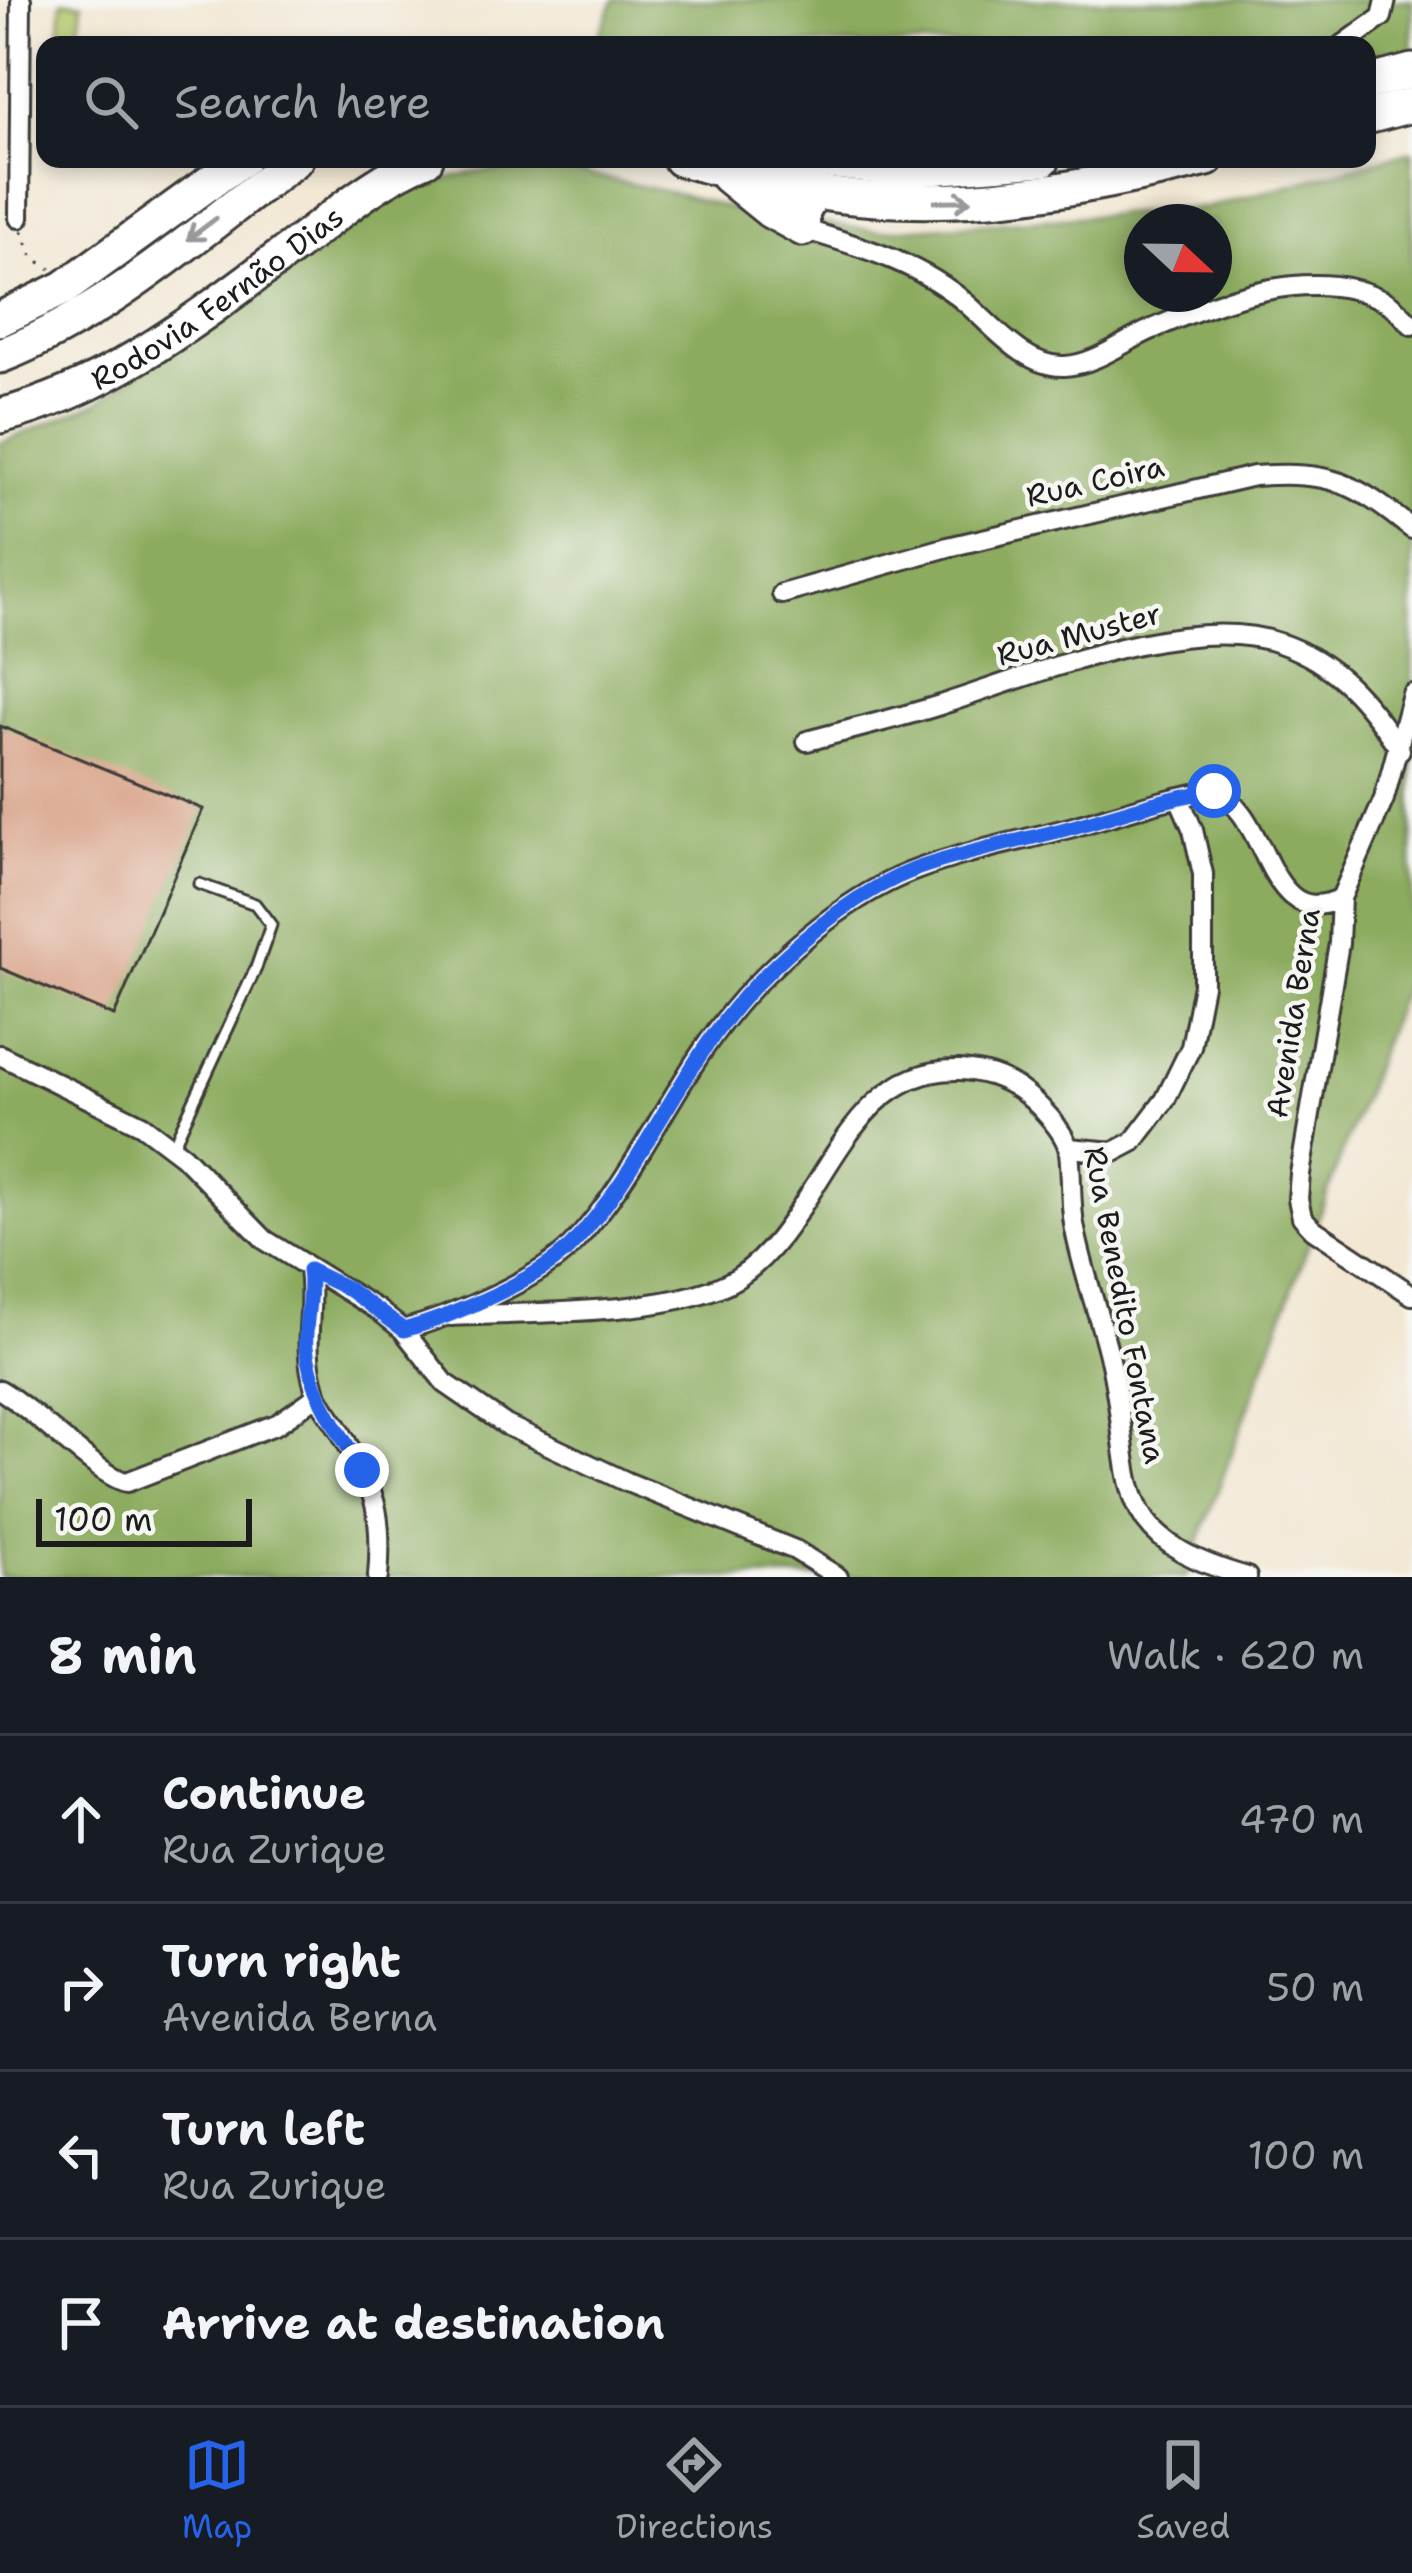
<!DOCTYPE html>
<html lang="en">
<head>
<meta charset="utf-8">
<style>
  body { margin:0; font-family:"Shantell Sans",sans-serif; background:#20242c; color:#f1f3f6 }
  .compass { position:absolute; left:1124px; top:204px; width:108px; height:108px; border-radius:50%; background:#171b24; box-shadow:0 6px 18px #0003; rotate:112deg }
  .scale { position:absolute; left:36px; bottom:30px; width:216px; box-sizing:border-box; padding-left:12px; border:6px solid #1c1c1c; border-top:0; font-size:33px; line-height:42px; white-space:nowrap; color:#1c1c1c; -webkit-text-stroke:9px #f6f6f2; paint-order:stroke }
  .stop { position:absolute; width:36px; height:36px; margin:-27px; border:9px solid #2563eb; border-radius:50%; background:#fff }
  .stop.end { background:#2563eb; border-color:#fff; box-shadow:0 3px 12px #0008 }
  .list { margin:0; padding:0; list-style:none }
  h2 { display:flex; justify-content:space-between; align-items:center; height:156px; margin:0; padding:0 48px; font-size:51px }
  h2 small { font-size:39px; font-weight:400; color:#9ea1a6 }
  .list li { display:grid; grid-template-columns:78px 1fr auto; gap:36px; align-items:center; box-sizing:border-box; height:168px; padding:0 48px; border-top:3px solid #363941 }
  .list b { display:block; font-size:45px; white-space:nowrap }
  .list p { margin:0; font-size:39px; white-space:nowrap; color:#9ea1a6 }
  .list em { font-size:39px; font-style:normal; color:#9ea1a6 }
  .icon { flex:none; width:66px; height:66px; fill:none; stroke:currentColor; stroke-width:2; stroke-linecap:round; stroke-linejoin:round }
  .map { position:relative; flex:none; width:1412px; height:1577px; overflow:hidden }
  .search { position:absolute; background:#171b24; box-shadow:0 6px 18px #0003; left:36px; right:36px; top:36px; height:132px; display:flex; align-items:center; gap:30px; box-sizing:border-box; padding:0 42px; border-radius:24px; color:#9ea1a6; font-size:45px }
  .sheet { height:828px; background:#171b24 }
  nav { display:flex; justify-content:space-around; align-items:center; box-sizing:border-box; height:168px; border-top:3px solid #363941; background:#171b24; font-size:33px; color:#9ea1a6 }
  nav a { display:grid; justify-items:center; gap:6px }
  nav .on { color:#2563eb }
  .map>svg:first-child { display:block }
  .green { fill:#b0c66b; stroke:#667144; stroke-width:3 }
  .forest { fill:#8cab5f; stroke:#54643e; stroke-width:3; fill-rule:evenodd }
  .building { fill:#d69a7e }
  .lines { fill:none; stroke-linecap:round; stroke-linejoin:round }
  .service-casing { stroke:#3c3a37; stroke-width:15 }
  .minor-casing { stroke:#3c3a37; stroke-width:24 }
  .motorway-casing { stroke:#3c3a37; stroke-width:39 }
  .path { stroke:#3c3a37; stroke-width:3; stroke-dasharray:3 9; stroke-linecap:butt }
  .service { stroke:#fff; stroke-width:9 }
  .minor { stroke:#fff; stroke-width:18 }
  .motorway { stroke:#fff; stroke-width:33 }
  .oneway { stroke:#999 }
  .route { stroke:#2563eb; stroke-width:15 }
  .labels { text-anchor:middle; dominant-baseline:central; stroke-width:9; stroke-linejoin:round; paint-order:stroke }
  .street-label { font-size:30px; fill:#1c1c1c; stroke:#f6f6f2 }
</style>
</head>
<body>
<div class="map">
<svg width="1412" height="1577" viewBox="0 0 1412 1577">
  <rect width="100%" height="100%" fill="#f6f6f2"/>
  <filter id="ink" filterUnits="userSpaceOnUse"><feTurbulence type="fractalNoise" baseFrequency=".00833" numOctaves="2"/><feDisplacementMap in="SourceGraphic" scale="24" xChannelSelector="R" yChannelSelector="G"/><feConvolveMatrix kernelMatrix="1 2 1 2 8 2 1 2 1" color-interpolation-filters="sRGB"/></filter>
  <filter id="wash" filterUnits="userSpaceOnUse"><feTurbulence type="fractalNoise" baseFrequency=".004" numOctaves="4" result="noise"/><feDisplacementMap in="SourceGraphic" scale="48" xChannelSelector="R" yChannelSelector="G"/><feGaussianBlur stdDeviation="2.7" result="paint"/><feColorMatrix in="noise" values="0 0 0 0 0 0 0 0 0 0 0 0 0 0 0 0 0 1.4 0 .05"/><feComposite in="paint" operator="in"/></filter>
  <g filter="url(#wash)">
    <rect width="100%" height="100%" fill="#f2e7d3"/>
    <path class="green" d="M62,1L82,3L78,45H59Z"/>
    <path class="forest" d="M614,0H1412V55L1367,65V45H595Z
      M1412,151V964L1186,1577H0V443L97,403L384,195L475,172L548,166L683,195L738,211L875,231L1206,208ZM1142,222H1214V294H1142Z"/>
    <g id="blocks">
      <path class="building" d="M0,726L203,809L114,1016L0,968Z"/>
    </g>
  </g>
  <g filter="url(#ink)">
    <use href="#blocks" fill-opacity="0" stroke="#3c3a37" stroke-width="3"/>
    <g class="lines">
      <defs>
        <path id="service" d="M172,1148L256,968L271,925L255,904L199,884"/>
        <path id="minor" d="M1343,45L1382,17L1386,0
          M19,218L21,0
          M803,229C862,247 920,263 967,304C994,327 1026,368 1065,366C1095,364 1122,343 1148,331C1217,300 1314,263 1385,301C1395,306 1404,317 1412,325
          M782,594L948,547L1254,476C1332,471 1352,481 1412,529
          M1412,694L1384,799L1341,898L1339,943L1300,1174L1298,1199L1302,1217L1313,1229L1412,1295
          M807,741C851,729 896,719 940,705C1031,676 1186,611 1279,643C1336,662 1368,702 1400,750
          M0,1055L142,1125L183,1156L265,1240L378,1310L403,1330L445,1383L506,1425L627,1482L795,1550L838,1577
          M1069,1148L1114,1152L1133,1142L1165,1100L1191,1047L1203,985V874L1193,830L1179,798
          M309,1270C315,1314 301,1343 315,1389C320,1404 331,1416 339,1429C373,1490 384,1505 378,1577
          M451,1316C526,1312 676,1316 737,1278C822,1225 841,1066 960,1070C981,1071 1001,1077 1019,1089C1036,1101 1066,1131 1069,1152C1072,1176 1070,1200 1074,1224C1082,1272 1101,1317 1111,1364C1137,1483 1103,1536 1247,1577
          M403,1330C450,1317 539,1280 572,1245C644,1169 680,1062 754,986C798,941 856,892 916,870C966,851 1022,841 1073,827C1119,814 1167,797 1214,791C1270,811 1265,935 1341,898
          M0,1390C34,1409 99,1477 127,1482L277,1424L317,1396"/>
        <g id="motorway">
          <path d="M1367,83L1412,71"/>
          <path d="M1367,117L1412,105"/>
          <path d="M680,159C733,172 787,189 842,196C967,211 1085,189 1207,159"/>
          <path d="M810,159L905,170L1043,159"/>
          <path d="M727,176L770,211L803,229L802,214L808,202"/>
          <path d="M0,319L64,288L242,159"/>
          <path d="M0,356C110,313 202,229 296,159"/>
          <path id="s1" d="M0,416C109,389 199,317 288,251C334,217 373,181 426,159"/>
        </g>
      </defs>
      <use href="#service" class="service-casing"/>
      <use href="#minor" class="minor-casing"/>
      <use href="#motorway" class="motorway-casing"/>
      <path class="path" d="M22,231L33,258L51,269"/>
      <use href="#service" class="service"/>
      <use href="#minor" class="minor"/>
      <use href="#motorway" class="motorway"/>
    </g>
    <defs><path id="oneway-shaft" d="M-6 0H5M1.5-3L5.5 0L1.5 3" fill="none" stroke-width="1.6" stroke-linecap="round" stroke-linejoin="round" transform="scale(3)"/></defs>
    <g class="oneway">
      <use href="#oneway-shaft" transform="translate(953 201) rotate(-1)"/>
      <use href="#oneway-shaft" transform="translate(202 229) rotate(143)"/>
    </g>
  </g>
  <g class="lines" filter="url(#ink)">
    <path class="route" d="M362,1470C339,1430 311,1394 306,1347C304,1321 313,1297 309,1270L348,1289L404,1330C450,1317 539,1280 572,1245C644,1169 681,1062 754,986C798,941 856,892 916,869C966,851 1022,841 1073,827C1120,814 1167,797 1214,791"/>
  </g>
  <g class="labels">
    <g class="street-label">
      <text stroke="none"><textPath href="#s1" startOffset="249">Rodovia Fernão Dias</textPath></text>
      <text transform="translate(1095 481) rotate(-13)">Rua Coira</text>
      <text transform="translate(1079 634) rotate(-15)">Rua Muster</text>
      <text transform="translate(1293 1013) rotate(-81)">Avenida Berna</text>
      <text transform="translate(1125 1305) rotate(79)">Rua Benedito Fontana</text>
    </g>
  </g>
</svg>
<svg class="compass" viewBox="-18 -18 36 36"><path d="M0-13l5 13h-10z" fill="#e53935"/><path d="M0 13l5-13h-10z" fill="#9ea1a6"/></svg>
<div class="scale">100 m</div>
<div class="stop" style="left:1214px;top:791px"></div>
<div class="stop end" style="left:362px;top:1470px"></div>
<div class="search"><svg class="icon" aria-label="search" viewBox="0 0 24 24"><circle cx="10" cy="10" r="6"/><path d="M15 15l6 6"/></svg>Search here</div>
</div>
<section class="sheet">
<h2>8 min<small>Walk · 620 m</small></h2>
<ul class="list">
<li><svg class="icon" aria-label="ahead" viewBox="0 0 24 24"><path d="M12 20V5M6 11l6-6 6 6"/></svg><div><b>Continue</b><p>Rua Zurique</p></div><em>470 m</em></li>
<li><svg class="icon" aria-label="right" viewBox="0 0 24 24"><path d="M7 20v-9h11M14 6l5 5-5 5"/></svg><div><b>Turn right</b><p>Avenida Berna</p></div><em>50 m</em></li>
<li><svg class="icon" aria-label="left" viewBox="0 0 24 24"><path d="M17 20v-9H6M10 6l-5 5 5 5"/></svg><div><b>Turn left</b><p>Rua Zurique</p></div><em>100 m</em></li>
<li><svg class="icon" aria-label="arrive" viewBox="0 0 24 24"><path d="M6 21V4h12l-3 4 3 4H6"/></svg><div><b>Arrive at destination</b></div></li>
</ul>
</section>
<nav>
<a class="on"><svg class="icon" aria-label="map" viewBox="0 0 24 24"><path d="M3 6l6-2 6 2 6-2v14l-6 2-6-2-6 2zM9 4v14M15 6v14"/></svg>Map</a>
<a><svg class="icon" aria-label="directions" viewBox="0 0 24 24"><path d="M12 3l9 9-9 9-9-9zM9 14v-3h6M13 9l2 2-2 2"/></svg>Directions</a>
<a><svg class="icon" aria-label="saved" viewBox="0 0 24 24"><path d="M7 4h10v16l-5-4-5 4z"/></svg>Saved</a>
</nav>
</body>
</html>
